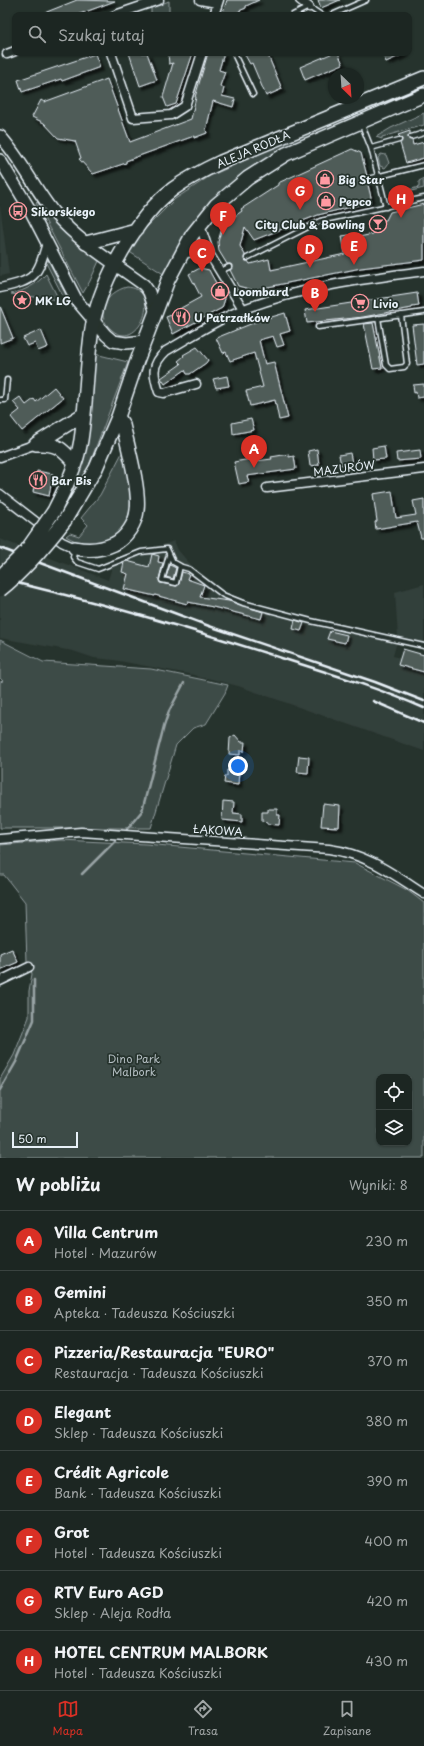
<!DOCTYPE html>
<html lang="pl">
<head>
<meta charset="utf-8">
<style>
  body { margin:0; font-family:"Playpen Sans",sans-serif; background:#29322f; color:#f1f3f6 }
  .controls { position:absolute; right:12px; bottom:12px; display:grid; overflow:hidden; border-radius:8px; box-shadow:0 1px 3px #0004 }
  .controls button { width:36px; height:36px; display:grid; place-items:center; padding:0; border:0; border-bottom:1px solid #3a4340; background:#1c2622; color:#f1f3f6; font:20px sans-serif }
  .compass { position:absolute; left:328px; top:68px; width:36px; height:36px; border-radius:50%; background:#1c2622; box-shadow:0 1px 3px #0004; rotate:155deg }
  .scale { position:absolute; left:12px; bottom:10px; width:66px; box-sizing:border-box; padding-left:4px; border:2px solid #e8f1f8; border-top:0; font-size:11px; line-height:14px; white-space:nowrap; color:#e8f1f8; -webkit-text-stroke:3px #26332d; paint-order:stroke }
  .you { position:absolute; left:238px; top:766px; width:14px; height:14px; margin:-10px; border:3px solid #fff; border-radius:50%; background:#1a73e8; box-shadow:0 0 0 6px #1a73e833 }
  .badge { display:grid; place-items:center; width:26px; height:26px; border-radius:50%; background:#d93025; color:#fff; font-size:13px; font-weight:700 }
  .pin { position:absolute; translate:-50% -33px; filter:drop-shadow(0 1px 2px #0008) }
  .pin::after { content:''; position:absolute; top:21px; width:14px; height:12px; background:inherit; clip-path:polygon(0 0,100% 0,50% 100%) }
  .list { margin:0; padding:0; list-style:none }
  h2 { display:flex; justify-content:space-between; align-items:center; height:52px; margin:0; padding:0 16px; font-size:17px }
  h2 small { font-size:13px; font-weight:400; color:#a0a5a5 }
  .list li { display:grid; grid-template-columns:26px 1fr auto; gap:12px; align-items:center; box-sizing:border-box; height:60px; padding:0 16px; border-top:1px solid #3a4340 }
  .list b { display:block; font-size:15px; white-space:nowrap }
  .list p { margin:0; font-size:13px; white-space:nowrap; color:#a0a5a5 }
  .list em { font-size:13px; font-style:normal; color:#a0a5a5 }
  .icon { flex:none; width:22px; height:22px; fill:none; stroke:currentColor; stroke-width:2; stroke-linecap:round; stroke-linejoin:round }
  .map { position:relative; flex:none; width:424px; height:1158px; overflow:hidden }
  .search { position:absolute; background:#1c2622; box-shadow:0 1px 3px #0004; left:12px; right:12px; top:12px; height:44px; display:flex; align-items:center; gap:10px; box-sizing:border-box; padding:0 14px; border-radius:8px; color:#a0a5a5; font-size:15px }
  .sheet { height:532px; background:#1c2622 }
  nav { display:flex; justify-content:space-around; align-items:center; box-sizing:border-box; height:56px; border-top:1px solid #3a4340; background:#1c2622; font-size:11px; color:#a0a5a5 }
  nav a { display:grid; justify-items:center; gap:2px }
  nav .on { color:#d93025 }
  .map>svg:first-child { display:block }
  .built { fill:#333f3a }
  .green { fill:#3e4b47; stroke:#939ea0; fill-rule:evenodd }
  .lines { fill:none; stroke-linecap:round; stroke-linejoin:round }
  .stream { stroke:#98a3a5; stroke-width:2.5 }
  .building { fill:#505c59; stroke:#e8f1f8; filter:url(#shadow) }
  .service-casing { stroke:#e8f1f8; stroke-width:7 }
  .minor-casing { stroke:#e8f1f8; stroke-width:11 }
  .secondary-casing { stroke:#e8f1f8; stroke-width:14 }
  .primary-casing { stroke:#e8f1f8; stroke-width:16 }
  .service { stroke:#26332d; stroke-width:4 }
  .minor { stroke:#26332d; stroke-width:8 }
  .secondary { stroke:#26332d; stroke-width:11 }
  .primary { stroke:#26332d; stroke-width:13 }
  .rail { stroke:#e8f1f8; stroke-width:2.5 }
  .primary-bridge-casing { stroke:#e8f1f8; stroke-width:16; stroke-linecap:butt }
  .primary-bridge { stroke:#26332d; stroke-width:13 }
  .labels { text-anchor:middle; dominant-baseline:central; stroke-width:3.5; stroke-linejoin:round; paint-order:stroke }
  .street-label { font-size:11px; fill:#e8f1f8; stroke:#26332d }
  .poi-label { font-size:11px; font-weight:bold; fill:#e8f1f8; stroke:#26332d; text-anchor:start }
  .park-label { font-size:11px; fill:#b5bfc3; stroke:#26332d }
</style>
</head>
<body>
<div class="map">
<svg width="424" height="1158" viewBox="0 0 424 1158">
  <defs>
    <filter id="shadow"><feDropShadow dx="3.5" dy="3.5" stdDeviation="1" flood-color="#0009"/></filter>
  </defs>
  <rect width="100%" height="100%" fill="#26332d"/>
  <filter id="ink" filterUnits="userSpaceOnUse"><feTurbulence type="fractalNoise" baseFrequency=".025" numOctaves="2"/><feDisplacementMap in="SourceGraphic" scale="8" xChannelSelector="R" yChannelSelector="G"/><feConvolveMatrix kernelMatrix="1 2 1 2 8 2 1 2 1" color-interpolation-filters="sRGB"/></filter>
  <g filter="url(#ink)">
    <path class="built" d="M0,205L9,274L0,276Z
      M0,539L108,580L114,561L174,541L178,550L190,564L214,584L229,594L262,605L398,638L395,592L424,584V643L398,638L393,656L400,658L403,649L424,655V751L238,686L207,678H201L194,675L114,660L94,658L73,651L0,638Z"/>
    <path class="green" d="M169,1V15H151V8Z
      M396,98L380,107L273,154L235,181L214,199L165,275L128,251L140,234L175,199L210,176L286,142Z
      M424,113V125L382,137V139L376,137L391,128Z
      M381,154L386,155L389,163L385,168L380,166L378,158Z
      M423,179L424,188L395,195L390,192L396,191L397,193L419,187V181Z
      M37,202C55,224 75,245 99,261L90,281L83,293L36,203Z
      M48,260L69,301L66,302L46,263Z
      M46,274L59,300L11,294C26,290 36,285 46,274Z
      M127,287C164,289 139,353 112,330C93,315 106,292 127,287Z
      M95,354L128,362L88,468L64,512L61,510Z
      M123,451C129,483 144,529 101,542C89,546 77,543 66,536L70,533L79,536L88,525L81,518L100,495Z
      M0,640L43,662L151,669L228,685L225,693L206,724L193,728L176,745L151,828H0V682L3,681L0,678Z
      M61,840L146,844L355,863L407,890L424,903V1158H0V1079L14,1055L29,1017V991L32,974L29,963L27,962L25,902L4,875H0V845ZM379,1077H409V1143H379Z"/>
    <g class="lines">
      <path class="stream" d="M127,829L142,811L164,726L169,711L184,683
        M82,874L115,841
        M0,1090L16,1062L34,1020V980"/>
    </g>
    <path class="building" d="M77,0L115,1L77,15H39Z
      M227,0H259L246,6V8L239,11L238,15H222Z
      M318,0H340L321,8Z
      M129,53H147L157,80L140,86Z
      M168,53H192V56L176,104L167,107L163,97L173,63L169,64Z
      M208,53H224L219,70L225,72L220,86L224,88L222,96L235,99L233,107L213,101L206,130L207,133L194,138V136L136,157L126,161V163L93,174L79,159L81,158L75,141L58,138L44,123L32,117L41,100L44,102L107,79L130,142L191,119L196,97H195Z
      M251,53H267L282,89L266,96L252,63L250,64L245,55Z
      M333,53H338L343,64L305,80L300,67Z
      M382,53H406L386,62Z
      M95,54L100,67L62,81L61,79L22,92L18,80Z
      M410,131V134L408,138L412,140L413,145L424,142V158L406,163L400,143L402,139L398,135Z
      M352,149L361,153L367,176L365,180L369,184L368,185L371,197L367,203L318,215L254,240L245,227L240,246L245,255L244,260L248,261L250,264L269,259L271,270L345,254L342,236L349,235L350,239L373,234L372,223L386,220L390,212L424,204V260L361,268L253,290L238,286L230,270L232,265L227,264L219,251L218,242L221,231L225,223L242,211L241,209L278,185V183Z
      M200,268L209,270L211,274L225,299L222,308L173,334L166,317L177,313L176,311L181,309V308L201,297L189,274Z
      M417,293L419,306L412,307V308L363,317L307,323L305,310Z
      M0,306L13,338L0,343Z
      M285,313L290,331L280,334L284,345L277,347L273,336L259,340L265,364L274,362L288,418L279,420L275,400L250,406L246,391L263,387L254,353L230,361L226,352L223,353L216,338L258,321Z
      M373,323L382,368L373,369L364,324Z
      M424,324V364L417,365L412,325Z
      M41,330L48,347L38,351L35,343L27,346L23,338Z
      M197,347L208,360L206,363L190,374H187L185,370L165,384L161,378L181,364L178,361L184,356L183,355Z
      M227,376L229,386L216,388L213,379Z
      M424,384V397L417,398L416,392L414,393L413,385Z
      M54,387L63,398L22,431L11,417L20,410L13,402L20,397L26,405L34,399L36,402Z
      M251,419L254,430L233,434L232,423Z
      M384,446L386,459L373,460L372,448Z
      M317,449L319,465L310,466L308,451Z
      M420,450L421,459L397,461L396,453Z
      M350,453L352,463L341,465L339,455Z
      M289,454V457L294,456L296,469L247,476L249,482L239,484L234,462L256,458V461L272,459L271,457Z
      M37,471L53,474L49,496L33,492Z
      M392,491L396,518L416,515L413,501L424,499V538H421L417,522L376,529L375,522L377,521L373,494Z
      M152,554L159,556L158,562L163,563L159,579L160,583L177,586L179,584L182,572L189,574L187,579L204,585L200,597L229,601L263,612L261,619L213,607L188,602L187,604L155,595V596L124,589L128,574L122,572L124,562L127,561L149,567Z
      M170,565L176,568L173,579L166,577Z
      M295,620L304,623L301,631L293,629Z
      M330,631L347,635L345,643L327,639Z
      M403,649L424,655V672L398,665Z
      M235,735L241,742H245L244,751H240V755L229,754L230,738Z
      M299,756L309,757L308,773L297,772Z
      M227,770L239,771L238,785L224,783L225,776H227Z
      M223,801L234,802L233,813L242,814V822L222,820Z
      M323,804L340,806L339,827L321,826Z
      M268,809H277V815H280L279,825L267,824V822L262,821V812H268Z
      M12,949L18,962L0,970V954Z"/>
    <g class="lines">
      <defs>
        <path id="service" d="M293,15L309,7L321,15
          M332,15L366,0
          M236,53L235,56L253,94
          M362,125L371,148L386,207
          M411,137L424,133
          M371,148L399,140
          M368,179L424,165
          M247,258L320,221L424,198
          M220,271L229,267
          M378,318L386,365L390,369L404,367L407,364L401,315
          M318,327L424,312
          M0,400H5L7,380
          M75,549L73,557L77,562L98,569L141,552L167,549L173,562L182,567L189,569L223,595L243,603L311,621L424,646
          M169,555L162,580L176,583L180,566"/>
        <path id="minor" d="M200,0L217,3
          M300,0L309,7
          M115,15L159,0
          M214,15L219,0
          M111,53L133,118L171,115L185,106L202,53
          M7,54L15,51
          M200,225L210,255L243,309
          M181,254L198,251L210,255
          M0,288C36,280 37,277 47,243
          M196,384L164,393L159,392C153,374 151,365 166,351C191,337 217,319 244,309C302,287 363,279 424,271
          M0,457L36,444
          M267,488L424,469
          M0,494L62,542L75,548
          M0,839L81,832L329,849C367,854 393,874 424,894
          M0,981L29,967"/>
        <path id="secondary" d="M0,136C22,160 35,190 55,214C80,243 114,263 144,285L149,292L156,313
          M0,160L29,208L77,301L106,335L113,341L126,343L145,341"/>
        <path id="primary" d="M86,243L136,230
          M36,444L84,414
          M36,444C57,443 61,448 75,463
          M54,511C65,489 77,465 81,440C87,401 86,361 93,323C102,279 137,216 173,189C188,178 204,170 221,162L424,78
          M65,520L96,468L118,417L137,361L168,280L192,235L216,205L248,178L286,154L424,95
          M75,548C89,551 101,550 114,544C126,538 136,523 137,510C140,490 128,447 123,425L118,417"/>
      </defs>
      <use href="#service" class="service-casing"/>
      <use href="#minor" class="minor-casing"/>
      <use href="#secondary" class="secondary-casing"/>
      <use href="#primary" class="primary-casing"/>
      <use href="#service" class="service"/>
      <use href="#minor" class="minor"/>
      <use href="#secondary" class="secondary"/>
      <use href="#primary" class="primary"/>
      <path class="rail" d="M0,548L209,626L375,682L424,701
        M0,579C91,600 181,626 269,654C321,671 374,686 424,708
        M373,701L424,723"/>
      <defs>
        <path id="primary-bridge" d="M0,577L26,551L54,511
          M0,590C25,570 45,546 65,520"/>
      </defs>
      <use href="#primary-bridge" class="primary-bridge-casing"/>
      <use href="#primary-bridge" class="primary-bridge"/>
    </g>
  </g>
  <defs>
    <symbol id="shop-ring" viewBox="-11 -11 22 22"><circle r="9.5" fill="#26332d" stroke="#ff9aa2" stroke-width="1.5"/><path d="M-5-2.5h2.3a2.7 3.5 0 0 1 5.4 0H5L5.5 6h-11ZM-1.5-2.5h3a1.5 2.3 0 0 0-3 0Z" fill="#ff9aa2"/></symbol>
    <symbol id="bus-ring" viewBox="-11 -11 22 22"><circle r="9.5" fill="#26332d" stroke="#ff9aa2" stroke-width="1.5"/><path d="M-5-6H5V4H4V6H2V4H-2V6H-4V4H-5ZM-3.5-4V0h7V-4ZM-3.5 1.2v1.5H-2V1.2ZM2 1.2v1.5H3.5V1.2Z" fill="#ff9aa2"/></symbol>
    <symbol id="bar-ring" viewBox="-11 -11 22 22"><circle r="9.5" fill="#26332d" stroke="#ff9aa2" stroke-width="1.5"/><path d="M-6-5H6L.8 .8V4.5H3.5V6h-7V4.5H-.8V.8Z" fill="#ff9aa2"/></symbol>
    <symbol id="sight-ring" viewBox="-11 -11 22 22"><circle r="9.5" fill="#26332d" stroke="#ff9aa2" stroke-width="1.5"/><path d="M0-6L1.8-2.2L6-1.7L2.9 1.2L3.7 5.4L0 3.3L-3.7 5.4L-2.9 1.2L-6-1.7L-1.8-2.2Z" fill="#ff9aa2"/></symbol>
    <symbol id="supermarket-ring" viewBox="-11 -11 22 22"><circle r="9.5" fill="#26332d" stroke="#ff9aa2" stroke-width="1.5"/><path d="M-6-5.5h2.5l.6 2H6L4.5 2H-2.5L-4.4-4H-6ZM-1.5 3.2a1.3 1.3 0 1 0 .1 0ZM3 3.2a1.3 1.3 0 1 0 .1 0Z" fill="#ff9aa2"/></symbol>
    <symbol id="restaurant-ring" viewBox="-11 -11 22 22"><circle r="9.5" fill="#26332d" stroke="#ff9aa2" stroke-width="1.5"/><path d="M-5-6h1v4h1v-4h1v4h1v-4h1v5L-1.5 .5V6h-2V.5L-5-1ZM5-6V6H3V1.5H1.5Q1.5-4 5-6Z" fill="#ff9aa2"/></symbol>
  </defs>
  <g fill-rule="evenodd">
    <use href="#shop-ring" x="315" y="169" width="20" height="20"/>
    <use href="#shop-ring" x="316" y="191" width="20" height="20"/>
    <use href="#bus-ring" x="8" y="201" width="20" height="20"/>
    <use href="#bar-ring" x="368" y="214" width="20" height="20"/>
    <use href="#shop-ring" x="210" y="281" width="20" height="20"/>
    <use href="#sight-ring" x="12" y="290" width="20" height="20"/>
    <use href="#supermarket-ring" x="350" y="293" width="20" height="20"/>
    <use href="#restaurant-ring" x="171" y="307" width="20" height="20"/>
    <use href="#restaurant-ring" x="28" y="470" width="20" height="20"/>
  </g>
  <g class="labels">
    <g class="street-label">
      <text transform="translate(253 149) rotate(-23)">ALEJA RODŁA</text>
      <text transform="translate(344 468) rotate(-7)">MAZURÓW</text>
      <text transform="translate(218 830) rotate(4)">ŁĄKOWA</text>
    </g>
    <g class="poi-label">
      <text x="338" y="179">Big Star</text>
      <text x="339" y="201">Pepco</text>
      <text x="31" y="211">Sikorskiego</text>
      <text x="365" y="224" text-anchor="end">City Club &amp; Bowling</text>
      <text x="233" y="291">Loombard</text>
      <text x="35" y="300">MK LG</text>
      <text x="373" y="303">Livio</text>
      <text x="194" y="317">U Patrzałków</text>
      <text x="51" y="480">Bar Bis</text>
    </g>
    <g class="park-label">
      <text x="134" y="1058">Dino Park<tspan x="134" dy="13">Malbork</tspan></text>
    </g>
  </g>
</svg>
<div class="controls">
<button><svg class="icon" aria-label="locate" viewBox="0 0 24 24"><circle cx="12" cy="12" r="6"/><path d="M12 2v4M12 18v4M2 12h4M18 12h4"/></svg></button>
<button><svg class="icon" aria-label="layers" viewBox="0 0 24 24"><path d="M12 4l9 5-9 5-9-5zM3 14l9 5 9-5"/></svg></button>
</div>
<svg class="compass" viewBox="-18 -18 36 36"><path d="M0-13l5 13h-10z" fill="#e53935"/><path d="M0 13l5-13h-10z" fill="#a0a5a5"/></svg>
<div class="scale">50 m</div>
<div class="you"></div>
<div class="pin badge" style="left:254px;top:468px">A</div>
<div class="pin badge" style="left:315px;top:312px">B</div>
<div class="pin badge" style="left:202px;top:272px">C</div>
<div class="pin badge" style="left:310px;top:268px">D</div>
<div class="pin badge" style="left:354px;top:265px">E</div>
<div class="pin badge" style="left:223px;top:235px">F</div>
<div class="pin badge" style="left:300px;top:210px">G</div>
<div class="pin badge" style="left:401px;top:218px">H</div>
<div class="search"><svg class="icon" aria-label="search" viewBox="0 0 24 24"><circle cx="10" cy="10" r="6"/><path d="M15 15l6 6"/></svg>Szukaj tutaj</div>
</div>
<section class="sheet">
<h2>W pobliżu<small>Wyniki: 8</small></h2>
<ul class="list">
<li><span class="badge">A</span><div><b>Villa Centrum</b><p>Hotel · Mazurów</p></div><em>230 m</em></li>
<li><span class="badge">B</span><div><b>Gemini</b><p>Apteka · Tadeusza Kościuszki</p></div><em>350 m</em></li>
<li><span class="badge">C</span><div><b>Pizzeria/Restauracja &quot;EURO&quot;</b><p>Restauracja · Tadeusza Kościuszki</p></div><em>370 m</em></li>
<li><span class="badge">D</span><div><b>Elegant</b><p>Sklep · Tadeusza Kościuszki</p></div><em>380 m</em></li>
<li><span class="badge">E</span><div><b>Crédit Agricole</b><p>Bank · Tadeusza Kościuszki</p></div><em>390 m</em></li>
<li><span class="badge">F</span><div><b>Grot</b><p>Hotel · Tadeusza Kościuszki</p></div><em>400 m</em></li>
<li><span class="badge">G</span><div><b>RTV Euro AGD</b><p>Sklep · Aleja Rodła</p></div><em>420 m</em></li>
<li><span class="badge">H</span><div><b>HOTEL CENTRUM MALBORK</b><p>Hotel · Tadeusza Kościuszki</p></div><em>430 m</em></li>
</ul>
</section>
<nav>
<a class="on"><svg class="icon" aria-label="map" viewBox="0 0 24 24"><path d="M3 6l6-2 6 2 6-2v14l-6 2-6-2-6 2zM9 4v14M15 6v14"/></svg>Mapa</a>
<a><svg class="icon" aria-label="directions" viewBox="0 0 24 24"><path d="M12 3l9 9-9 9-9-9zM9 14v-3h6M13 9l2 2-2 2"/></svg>Trasa</a>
<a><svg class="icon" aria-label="saved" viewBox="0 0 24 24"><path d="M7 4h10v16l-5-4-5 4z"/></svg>Zapisane</a>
</nav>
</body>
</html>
